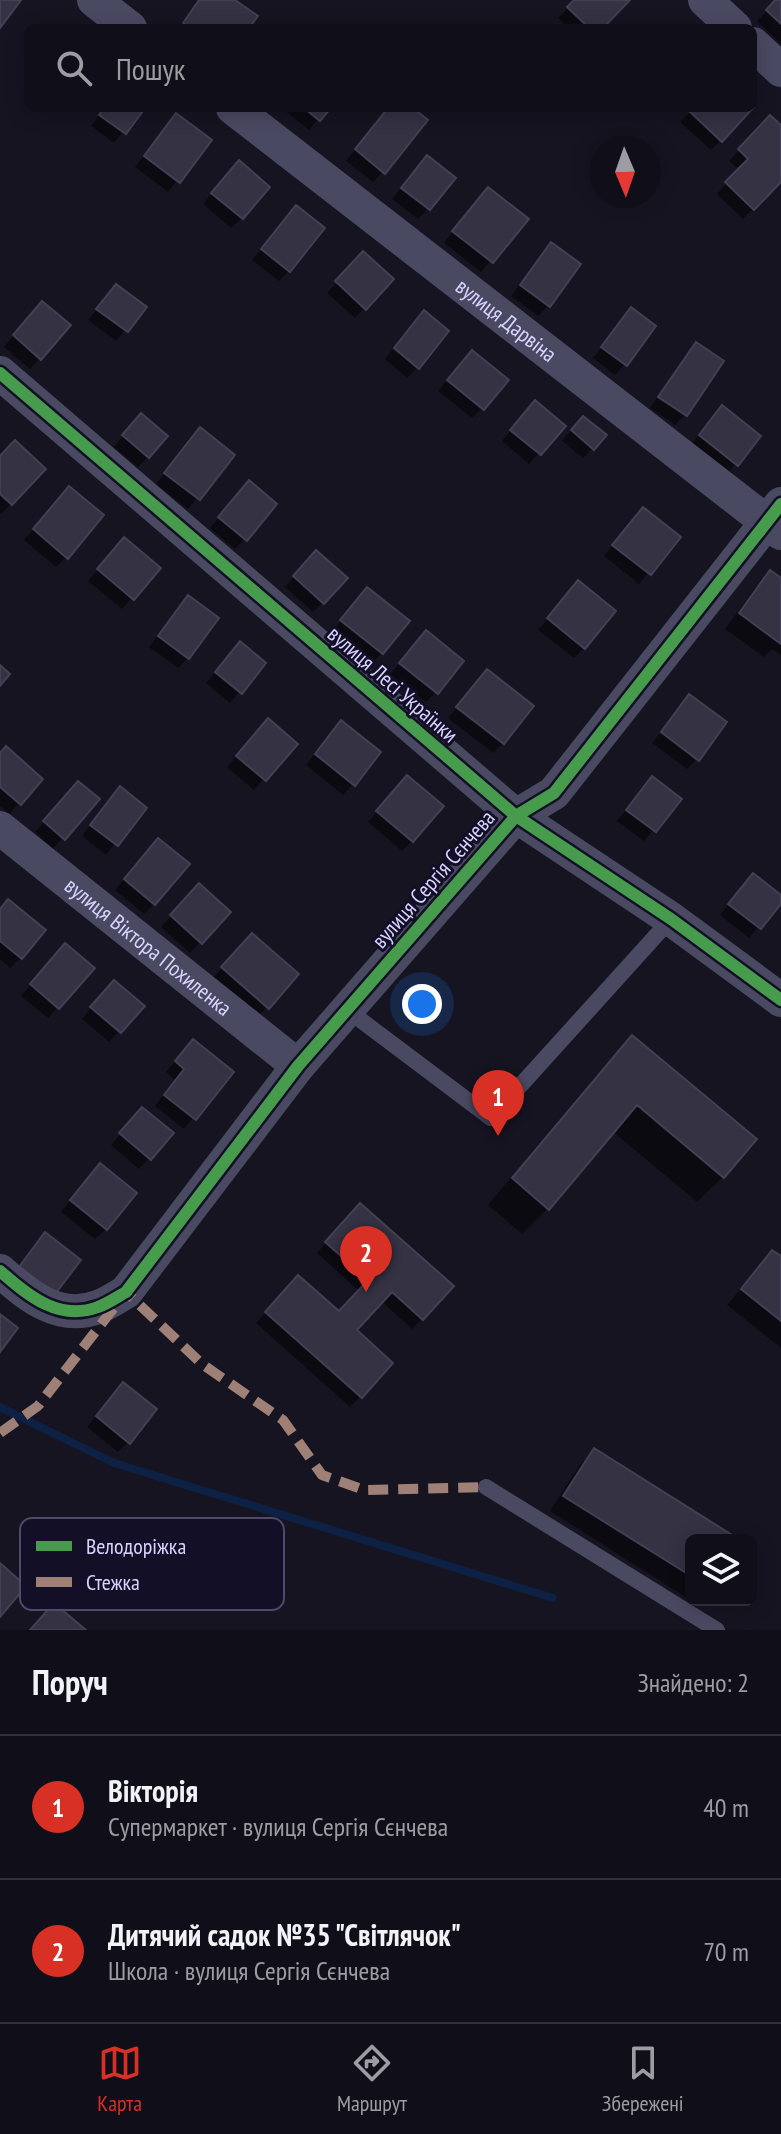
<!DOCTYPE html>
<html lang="uk">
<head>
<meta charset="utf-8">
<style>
  body { margin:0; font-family:"PT Sans Narrow",sans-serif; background:#191822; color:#f1f3f6 }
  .controls { position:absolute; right:24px; bottom:24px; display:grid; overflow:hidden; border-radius:12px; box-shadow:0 4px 20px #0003 }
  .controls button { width:72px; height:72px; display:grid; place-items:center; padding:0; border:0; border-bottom:2px solid #302f38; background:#100f19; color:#f1f3f6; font:40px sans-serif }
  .compass { position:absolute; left:589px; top:136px; width:72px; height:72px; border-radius:50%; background:#100f19; box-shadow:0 4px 20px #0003; rotate:178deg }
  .you { position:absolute; left:422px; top:1004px; width:28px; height:28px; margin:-20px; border:6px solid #fff; border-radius:50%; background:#1a73e8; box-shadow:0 0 0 12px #1a73e833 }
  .badge { display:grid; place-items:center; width:52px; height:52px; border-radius:50%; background:#d93025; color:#fff; font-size:26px; font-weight:700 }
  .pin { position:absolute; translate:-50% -66px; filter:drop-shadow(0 2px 4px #0008) }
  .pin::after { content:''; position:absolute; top:42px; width:28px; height:24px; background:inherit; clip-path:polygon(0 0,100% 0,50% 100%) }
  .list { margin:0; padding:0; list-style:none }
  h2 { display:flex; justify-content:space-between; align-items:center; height:104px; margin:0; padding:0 32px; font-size:34px }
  h2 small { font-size:26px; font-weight:400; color:#9c9ca2 }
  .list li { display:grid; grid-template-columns:52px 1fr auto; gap:24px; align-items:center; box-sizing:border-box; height:144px; padding:0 32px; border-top:2px solid #302f38 }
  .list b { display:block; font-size:30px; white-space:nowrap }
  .list p { margin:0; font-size:26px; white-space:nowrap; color:#9c9ca2 }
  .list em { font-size:26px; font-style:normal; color:#9c9ca2 }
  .icon { flex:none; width:44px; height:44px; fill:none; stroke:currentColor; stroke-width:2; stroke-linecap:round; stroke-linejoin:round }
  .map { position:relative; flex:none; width:781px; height:1630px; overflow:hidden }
  .search { position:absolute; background:#100f19; box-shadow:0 4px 20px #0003; left:24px; right:24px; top:24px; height:88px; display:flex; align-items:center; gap:20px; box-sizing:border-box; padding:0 28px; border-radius:12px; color:#9c9ca2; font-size:30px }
  .sheet { height:392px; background:#100f19 }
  nav { display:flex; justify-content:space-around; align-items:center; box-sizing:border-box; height:112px; border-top:2px solid #302f38; background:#100f19; font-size:22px; color:#9c9ca2 }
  nav a { display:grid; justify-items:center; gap:4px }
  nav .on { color:#d93025 }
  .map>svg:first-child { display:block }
  .shadow { fill:#0007 }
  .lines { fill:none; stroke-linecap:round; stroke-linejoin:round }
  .stream { stroke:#0d2144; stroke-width:8 }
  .building { fill:#343243; stroke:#433f54; stroke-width:2 }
  .lane { stroke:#4a4962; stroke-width:16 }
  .street { stroke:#4a4962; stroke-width:34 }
  .quiet { stroke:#9e8076; stroke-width:10; stroke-dasharray:20 10; stroke-linecap:butt }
  .cycleway-casing { stroke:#130f26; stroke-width:17 }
  .cycleway { stroke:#469c4c; stroke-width:12 }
  .labels { text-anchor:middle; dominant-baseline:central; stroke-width:6; stroke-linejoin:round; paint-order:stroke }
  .street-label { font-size:22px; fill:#d9d4ff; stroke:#130f26 }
  .key { fill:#130f26; stroke:#4e4a67; stroke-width:2 }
  .key-label { font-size:22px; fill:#d9d4ff }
</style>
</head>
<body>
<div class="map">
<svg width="781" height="1630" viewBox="0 0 781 1630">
  <rect width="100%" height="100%" fill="#161421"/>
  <path class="shadow" d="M198,0H232L246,28H178Z
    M576,0H627L600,28H568L558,18Z
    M778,0H781V44L757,21Z
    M104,108H143L114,143L91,126Z
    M285,108H328L309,130L284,110Z
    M388,108H410L383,172L373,182L346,161Z
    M694,108L721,140L711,150L680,122Z
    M176,115L209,140L168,192L135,167Z
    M771,118L781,128V179L743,219L717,194L739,170L729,161Z
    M417,168L428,209L418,219L392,199Z
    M229,173L242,218L231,228L203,204Z
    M478,200L526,220L481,272L444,243Z
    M286,218L289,271L279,281L252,260Z
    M551,244L548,306L538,316L511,296Z
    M353,264L365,308L355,318L327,293Z
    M116,286L144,307L116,341L88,320Z
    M631,309L625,364L615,375L593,358Z
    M32,314L40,358L30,369L4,347Z
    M414,323L418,367L407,378L385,359Z
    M696,344L722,361L685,415L675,425L650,408L686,354Z
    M462,362L482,408L472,418L438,391Z
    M722,408L736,464L726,474L690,446Z
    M525,413L563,426L529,464L502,441Z
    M131,426L148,457L138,467L114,447Z
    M573,428L593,448L583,458L562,441Z
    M190,440L233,455L188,509L156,484Z
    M0,458L11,504L1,514L0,513Z
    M239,493L245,539L235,549L210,528Z
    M59,499L67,557L56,567L24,540Z
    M633,520L678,537L639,584L604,556Z
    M114,550L158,569L122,609L88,581Z
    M306,563L323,602L313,612L285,587Z
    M770,573L781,580V655L772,649L764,657L725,629L755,588Z
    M578,582L584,648L574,658L538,630Z
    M188,598V658L178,668L149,647Z
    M357,600L382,653L371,663L332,632Z
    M426,632L436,692L426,702L390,674Z
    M230,654L264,664L230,703L206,683Z
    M487,672L503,743L493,753L448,718Z
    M689,696L697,759L687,769L652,743Z
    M258,731L295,744L254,790L227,767Z
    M331,733L353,784L343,795L306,765Z
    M0,755L41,779L9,814L0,806Z
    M652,778L679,800L644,841L617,821Z
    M397,788L412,841L402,851L368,822Z
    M68,794L97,800L53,849L35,832Z
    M110,799L144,808L106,855L82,836Z
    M148,850L154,904L144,914L115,890Z
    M743,886L781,898L749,938L720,915Z
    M189,896L228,912L190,953L161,927Z
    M0,910L21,958L10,968L0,959Z
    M242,945L297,974L257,1018L213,978Z
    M55,956L92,968L48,1018L21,996Z
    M104,992L142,1006L109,1042L82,1019Z
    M632,1038L723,1177L697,1202L612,1131L548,1208L522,1234L488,1205L607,1063Z
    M183,1052L232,1072L184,1129L155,1106L175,1080L166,1072Z
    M132,1120L171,1134L139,1169L111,1145Z
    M90,1176L106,1229L95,1239L61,1212Z
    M350,1215L422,1319L412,1329L381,1301L354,1331L360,1397L350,1407L256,1323L288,1288L339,1314L359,1291L317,1253Z
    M773,1252L781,1259V1348L727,1305Z
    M113,1395L128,1442L118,1452L87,1427Z
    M594,1451L737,1540H691V1600H699L695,1603L550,1511L579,1466Z"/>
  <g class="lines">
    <path class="stream" d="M0,1407L114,1463L553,1598"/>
  </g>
  <path class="building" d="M0,0H21L0,28Z
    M199,0H235L258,16L249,28H190L183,23Z
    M574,0H630L603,28H589L567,7Z
    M775,0H781V24L766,10Z
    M104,108H145L126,134L99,115Z
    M304,108H331L320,121Z
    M388,108H413L428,120L385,174L355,149Z
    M692,108H753L722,142L689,111Z
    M176,113L212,140L180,183L144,156Z
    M770,115L781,125V182L754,210L725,182L748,159L738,149Z
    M427,155L456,178L430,210L401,188Z
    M239,160L270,187L243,219L211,193Z
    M488,187L529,219L493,263L452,231Z
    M296,205L325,228L290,272L261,249Z
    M551,242L581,264L550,307L520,285Z
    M363,251L394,279L366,310L335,281Z
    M116,284L147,307L128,332L96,309Z
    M42,301L71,325L41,360L13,335Z
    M631,307L656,326L627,366L601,347Z
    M424,310L449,331L419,369L394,348Z
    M696,342L724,361L687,416L658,397Z
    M472,350L509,380L484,410L447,380Z
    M535,400L566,426L541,455L510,430Z
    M722,405L761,436L738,466L699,435Z
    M141,413L168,436L149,458L122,435Z
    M583,416L607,435L594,450L571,430Z
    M200,427L235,455L200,500L164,473Z
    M15,440L46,469L12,505L0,494V456Z
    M249,480L277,504L247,541L218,517Z
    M69,486L104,515L68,559L33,529Z
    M643,507L681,537L651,575L612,545Z
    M124,537L161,568L134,600L97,569Z
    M316,550L348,578L324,604L293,576Z
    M770,570L781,578V644L739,613Z
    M578,580L616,611L585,649L547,618Z
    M367,587L410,621L383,654L340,620Z
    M188,595L219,618L189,659L158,636Z
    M426,630L464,661L438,694L399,663Z
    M240,641L266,663L242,694L215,672Z
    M0,665L10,674L0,686Z
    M487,669L534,706L504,744L456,707Z
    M689,694L727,722L699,761L661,732Z
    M268,718L298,744L266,781L236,756Z
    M341,720L381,752L355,786L315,754Z
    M6,746L43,779L21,805L0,787V753Z
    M407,775L444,806L413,842L376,811Z
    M652,776L682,799L656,832L626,810Z
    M78,781L100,799L65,840L43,821Z
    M120,786L147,808L118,846L90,825Z
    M158,838L190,864L155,905L124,879Z
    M753,873L781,895V904L761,929L728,904Z
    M199,883L231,912L202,944L170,915Z
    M8,899L46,930L22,959L0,941V909Z
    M252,933L299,974L269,1009L221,967Z
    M65,943L95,968L59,1009L30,984Z
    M114,980L145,1006L121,1033L90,1007Z
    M632,1035L757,1139L724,1178L637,1105L549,1210L512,1178Z
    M193,1039L234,1072L196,1120L164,1095L184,1069L175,1061Z
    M142,1107L174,1133L151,1160L119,1133Z
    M100,1163L137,1193L107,1230L70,1200Z
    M360,1203L454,1286L423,1320L392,1292L357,1330L393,1363L362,1398L265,1312L298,1275L339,1311L368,1280L325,1242Z
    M45,1232L81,1260L55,1294L19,1267Z
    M772,1250L781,1256V1321L741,1289Z
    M0,1314L18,1328L0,1352Z
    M123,1382L157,1409L130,1444L96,1416Z
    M594,1448L740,1540H691V1576L563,1496Z
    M0,1563L26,1586L0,1617Z
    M54,1603L86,1630H30Z"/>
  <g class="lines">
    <path class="lane" d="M346,1009L491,1118L671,919
      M486,1487L717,1630"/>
    <g class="street">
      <path d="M94,0L130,28"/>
      <path d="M705,0L735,28"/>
      <path d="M753,44L781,70"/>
      <path id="s1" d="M233,108L781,533"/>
      <path d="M0,373L516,816L671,919L781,1000"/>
      <path id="s2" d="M0,828L298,1066"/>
      <path d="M0,1271C28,1295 58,1322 98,1307C107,1304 117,1297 126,1292L298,1066L516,816L554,793L781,504"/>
    </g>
    <path class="quiet" d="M0,1433L38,1406L126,1292L202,1364L283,1420L322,1475L364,1490L486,1487"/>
    <defs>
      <path id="cycleway" d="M0,373L516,816L671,919L781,1000
        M0,1271C28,1295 58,1322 98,1307C107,1304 117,1297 126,1292L298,1066L516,816L554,793L781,504"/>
    </defs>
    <use href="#cycleway" class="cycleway-casing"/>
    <use href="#cycleway" class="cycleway"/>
  </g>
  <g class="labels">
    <g class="street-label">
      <text stroke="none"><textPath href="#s1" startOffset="346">вулиця Дарвіна</textPath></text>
      <text transform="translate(393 684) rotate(41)">вулиця Лесі Українки</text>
      <text transform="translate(433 879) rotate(-49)">вулиця Сергія Сєнчева</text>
      <text stroke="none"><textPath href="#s2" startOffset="190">вулиця Віктора Похиленка</textPath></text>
    </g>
  </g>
  <rect x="20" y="1518" width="264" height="92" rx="12" class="key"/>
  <rect x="36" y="1541" width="36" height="10" fill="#469c4c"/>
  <rect x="36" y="1577" width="36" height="10" fill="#9e8076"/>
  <g class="key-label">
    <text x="86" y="1554">Велодоріжка</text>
    <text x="86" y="1590">Стежка</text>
  </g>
</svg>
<div class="controls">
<button><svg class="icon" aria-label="layers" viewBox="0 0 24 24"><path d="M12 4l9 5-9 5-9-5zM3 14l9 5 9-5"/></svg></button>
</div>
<svg class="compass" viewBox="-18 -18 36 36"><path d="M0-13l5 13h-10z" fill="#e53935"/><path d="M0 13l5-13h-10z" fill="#9c9ca2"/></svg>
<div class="you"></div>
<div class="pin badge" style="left:498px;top:1136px">1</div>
<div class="pin badge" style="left:366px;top:1292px">2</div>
<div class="search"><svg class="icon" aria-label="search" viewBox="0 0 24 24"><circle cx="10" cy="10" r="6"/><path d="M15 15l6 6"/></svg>Пошук</div>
</div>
<section class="sheet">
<h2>Поруч<small>Знайдено: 2</small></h2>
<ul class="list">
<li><span class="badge">1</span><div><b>Вікторія</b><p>Супермаркет · вулиця Сергія Сєнчева</p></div><em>40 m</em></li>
<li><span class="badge">2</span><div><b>Дитячий садок №35 &quot;Світлячок&quot;</b><p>Школа · вулиця Сергія Сєнчева</p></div><em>70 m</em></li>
</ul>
</section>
<nav>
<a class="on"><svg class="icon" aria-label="map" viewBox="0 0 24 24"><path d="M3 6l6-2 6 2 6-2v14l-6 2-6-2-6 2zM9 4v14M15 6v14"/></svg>Карта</a>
<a><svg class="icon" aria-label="directions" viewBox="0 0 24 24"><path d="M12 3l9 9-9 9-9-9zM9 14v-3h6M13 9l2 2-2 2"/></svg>Маршрут</a>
<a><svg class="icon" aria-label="saved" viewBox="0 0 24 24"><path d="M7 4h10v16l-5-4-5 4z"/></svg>Збережені</a>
</nav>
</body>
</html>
